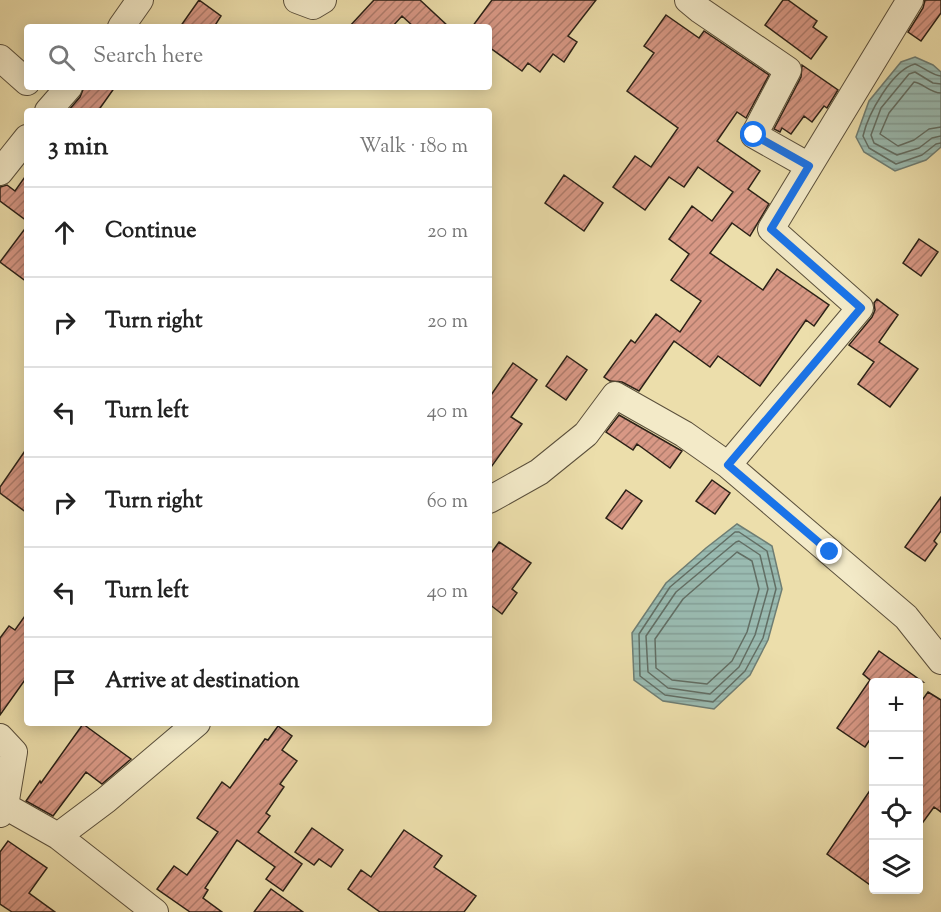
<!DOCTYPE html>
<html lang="en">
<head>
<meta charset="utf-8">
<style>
  body { margin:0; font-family:"Sorts Mill Goudy",serif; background:#f2f2f2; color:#222 }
  .controls { position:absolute; right:18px; bottom:18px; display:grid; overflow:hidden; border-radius:6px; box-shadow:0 3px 15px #0003 }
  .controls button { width:54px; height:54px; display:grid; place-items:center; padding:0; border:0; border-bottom:2px solid #e0e0e0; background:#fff; color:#222; font:30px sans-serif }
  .stop { position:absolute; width:18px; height:18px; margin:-14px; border:4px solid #1a73e8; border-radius:50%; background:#fff }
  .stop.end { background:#1a73e8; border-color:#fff; box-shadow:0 2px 6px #0008 }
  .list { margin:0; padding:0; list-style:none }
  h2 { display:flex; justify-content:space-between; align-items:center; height:78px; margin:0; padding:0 24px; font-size:26px }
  h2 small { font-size:20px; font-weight:400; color:#767676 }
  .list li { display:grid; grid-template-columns:39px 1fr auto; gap:18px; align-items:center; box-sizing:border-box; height:90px; padding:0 24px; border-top:2px solid #e0e0e0 }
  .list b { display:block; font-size:22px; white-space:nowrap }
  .list em { font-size:20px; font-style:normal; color:#767676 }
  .icon { flex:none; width:33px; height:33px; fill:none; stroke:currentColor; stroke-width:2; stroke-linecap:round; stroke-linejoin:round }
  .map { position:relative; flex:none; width:941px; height:912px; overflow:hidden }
  .search { position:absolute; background:#fff; box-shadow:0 3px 15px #0003; left:24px; top:24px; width:468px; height:66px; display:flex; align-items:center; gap:15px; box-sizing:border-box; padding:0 21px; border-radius:6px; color:#767676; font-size:22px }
  .panel { position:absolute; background:#fff; box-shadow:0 3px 15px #0003; left:24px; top:108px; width:468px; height:618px; border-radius:6px }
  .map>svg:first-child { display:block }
  .water { fill:url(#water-rules); stroke:#6e7d73; stroke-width:1.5 }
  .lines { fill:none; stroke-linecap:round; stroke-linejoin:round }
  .shore { stroke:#626e64; stroke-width:1.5 }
  .building { fill:url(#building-hatch); stroke:#2b2117; stroke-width:1.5 }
  .minor-casing { stroke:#5b503c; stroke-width:28 }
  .minor { stroke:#f3eac8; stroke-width:26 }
  .route { stroke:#1a73e8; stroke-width:8 }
</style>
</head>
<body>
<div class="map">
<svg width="941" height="912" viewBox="0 0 941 912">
  <defs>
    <pattern id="water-rules" width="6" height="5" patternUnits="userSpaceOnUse" patternTransform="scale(1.5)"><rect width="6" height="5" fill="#9abbb1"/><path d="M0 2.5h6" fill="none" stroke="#85a098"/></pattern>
    <pattern id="building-hatch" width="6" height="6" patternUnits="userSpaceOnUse" patternTransform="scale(1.5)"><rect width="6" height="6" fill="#d89885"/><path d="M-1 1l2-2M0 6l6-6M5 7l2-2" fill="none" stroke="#af7c6c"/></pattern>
  </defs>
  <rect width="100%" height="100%" fill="#ecdeab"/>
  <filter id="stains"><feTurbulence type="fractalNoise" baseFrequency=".00333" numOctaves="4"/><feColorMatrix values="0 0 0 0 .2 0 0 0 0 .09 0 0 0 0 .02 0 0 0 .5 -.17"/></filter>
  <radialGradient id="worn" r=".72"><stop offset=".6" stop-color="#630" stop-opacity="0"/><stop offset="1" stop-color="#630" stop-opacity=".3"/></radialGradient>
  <path class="water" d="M915,57L933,65L941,72V147L926,160L895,171L864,152L856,137L869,101L901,62Z
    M737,524L772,546L782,589L768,640L750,675L714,709L663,701L634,680L632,633L666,583L706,548Z"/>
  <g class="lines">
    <path class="shore" d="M941,76C933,76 923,67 915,64C892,70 868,114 863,136L869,148L896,164L922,155L936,144L941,143
      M941,84L933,83L915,72L909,74L881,108L871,135L874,143L897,155L919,148L932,138L941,136
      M941,93C930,93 923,83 914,82L889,113L880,134L898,146L914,140L929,129L941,127
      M735,532H739L767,551L776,589L763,638L745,671L713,702L665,695L640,676L639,634L670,587Z
      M739,541L760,555L768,589L755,635L739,667L710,694L668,688L648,672L646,636L676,592L736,542Z
      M737,552L752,561L759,589L747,632L732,661L707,684L672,680L656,668L655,639L683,599Z"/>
  </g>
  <path class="building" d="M199,0L221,16L214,27H180Z
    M374,0H420L449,27H414L402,16L392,27H349Z
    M492,0H596L568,36L577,42L564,62L553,54L540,72L528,63L522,71L489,47V27H472Z
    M783,0H788L817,21L813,27L827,37L811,59L765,25Z
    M925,0H941V13L921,41L908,32L923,8Z
    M666,15L699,38L704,31L769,75L746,118L737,112L717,141L760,171L748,189L769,204L750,236L732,223L710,253L763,290L777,269L829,305L814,326L806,320L760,386L718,356L710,367L674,341L639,391L622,382L610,381L604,377L631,340L635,343L656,314L680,332L701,301L671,280L689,254L669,239L692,206L712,221L733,192L698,167L684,187L669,177L645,210L613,187L635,156L651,167L678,128L627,91L654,53L644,46Z
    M802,65L838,90L827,108L824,106L812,122L804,116L791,134L782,128L780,132L774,129L801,77Z
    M84,87H115L98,111H68L80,97Z
    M27,174V221L0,201V187L7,185L15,191Z
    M564,175L603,203L584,231L545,203Z
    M27,226V282L0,262Z
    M919,239L938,252L921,276L903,263Z
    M877,299L898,315L879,342L918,369L890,407L858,384L874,362L849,345L872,317L875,310L874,303Z
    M567,356L587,370L566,400L546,386Z
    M513,363L537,380L511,417L522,424L489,470V398Z
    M619,415L682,451L670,468L637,444L633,450L606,432Z
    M27,448V513L0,493V487Z
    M712,480L730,493L715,514L696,501Z
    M626,490L642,501L622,529L606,518Z
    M941,497V531L934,541L937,544L925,561L905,547Z
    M499,542L531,563L512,589L517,593L502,614L489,604V556Z
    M27,613V677L0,715V638L9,626L15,630Z
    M879,651L923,682H873V735L865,747L837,728L870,680L863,674Z
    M928,692L941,700V812L934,807L918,829V706Z
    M83,724L131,759L102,784L86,772L53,816L26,801L40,781L41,783Z
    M278,726L292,736L282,750L297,761L280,784L284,787L266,813L270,816L258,832L302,864L283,891L266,879L275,867L237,840L205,888L208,890L203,898L222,912H190L157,889L174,866L187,875L218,832L197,818L222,782L230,788L265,739L268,740Z
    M873,786V887L827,854Z
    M312,828L343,850L331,867L319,859L314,865L295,852Z
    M404,830L442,856L434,867L476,896L464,912H380L348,889L361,870L371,877Z
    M8,841L47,868L29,893L55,912H12L0,904V852Z
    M271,889L303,912H254Z"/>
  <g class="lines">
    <defs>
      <path id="minor" d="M297,0L313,6L323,0
        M688,0L700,10L788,70L754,135L809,166
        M910,0L771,229L860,308L728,465L906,617L941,661
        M121,27L140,0
        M0,58L27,82
        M48,111L69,87
        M0,172L27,138
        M489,500L539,472L586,434L615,395L684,434L728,465
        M0,737L14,752L5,806
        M0,814L5,806L58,836L155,912
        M58,836L106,800L197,723"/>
    </defs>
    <use href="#minor" class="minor-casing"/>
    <use href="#minor" class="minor"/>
  </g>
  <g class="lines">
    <path class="route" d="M754,135L809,166L771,229L861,308L728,465L830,552"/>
  </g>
  <rect width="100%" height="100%" filter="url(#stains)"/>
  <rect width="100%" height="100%" fill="url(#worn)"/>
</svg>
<div class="controls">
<button>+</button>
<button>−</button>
<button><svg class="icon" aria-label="locate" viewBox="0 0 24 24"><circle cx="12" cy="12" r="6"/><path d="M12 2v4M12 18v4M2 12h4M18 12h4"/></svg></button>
<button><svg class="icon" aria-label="layers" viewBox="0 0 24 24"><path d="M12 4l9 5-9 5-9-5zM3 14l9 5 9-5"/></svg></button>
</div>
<div class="stop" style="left:754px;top:135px"></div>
<div class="stop end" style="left:830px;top:552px"></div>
<div class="search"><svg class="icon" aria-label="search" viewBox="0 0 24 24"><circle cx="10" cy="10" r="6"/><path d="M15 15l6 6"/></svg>Search here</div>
<section class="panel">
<h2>3 min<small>Walk · 180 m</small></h2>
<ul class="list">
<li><svg class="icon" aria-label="ahead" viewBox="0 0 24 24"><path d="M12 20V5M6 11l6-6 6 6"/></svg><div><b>Continue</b></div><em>20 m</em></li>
<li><svg class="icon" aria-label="right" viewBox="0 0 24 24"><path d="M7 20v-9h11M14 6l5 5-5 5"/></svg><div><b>Turn right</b></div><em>20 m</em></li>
<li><svg class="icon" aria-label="left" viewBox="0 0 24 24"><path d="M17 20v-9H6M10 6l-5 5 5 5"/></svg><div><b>Turn left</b></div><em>40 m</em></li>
<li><svg class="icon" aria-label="right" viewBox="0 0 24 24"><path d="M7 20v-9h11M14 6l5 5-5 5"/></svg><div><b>Turn right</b></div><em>60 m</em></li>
<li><svg class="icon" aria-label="left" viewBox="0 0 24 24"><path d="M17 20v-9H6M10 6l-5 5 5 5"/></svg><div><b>Turn left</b></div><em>40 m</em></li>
<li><svg class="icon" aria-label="arrive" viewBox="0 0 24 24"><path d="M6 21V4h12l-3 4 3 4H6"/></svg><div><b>Arrive at destination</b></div></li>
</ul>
</section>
</div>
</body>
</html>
